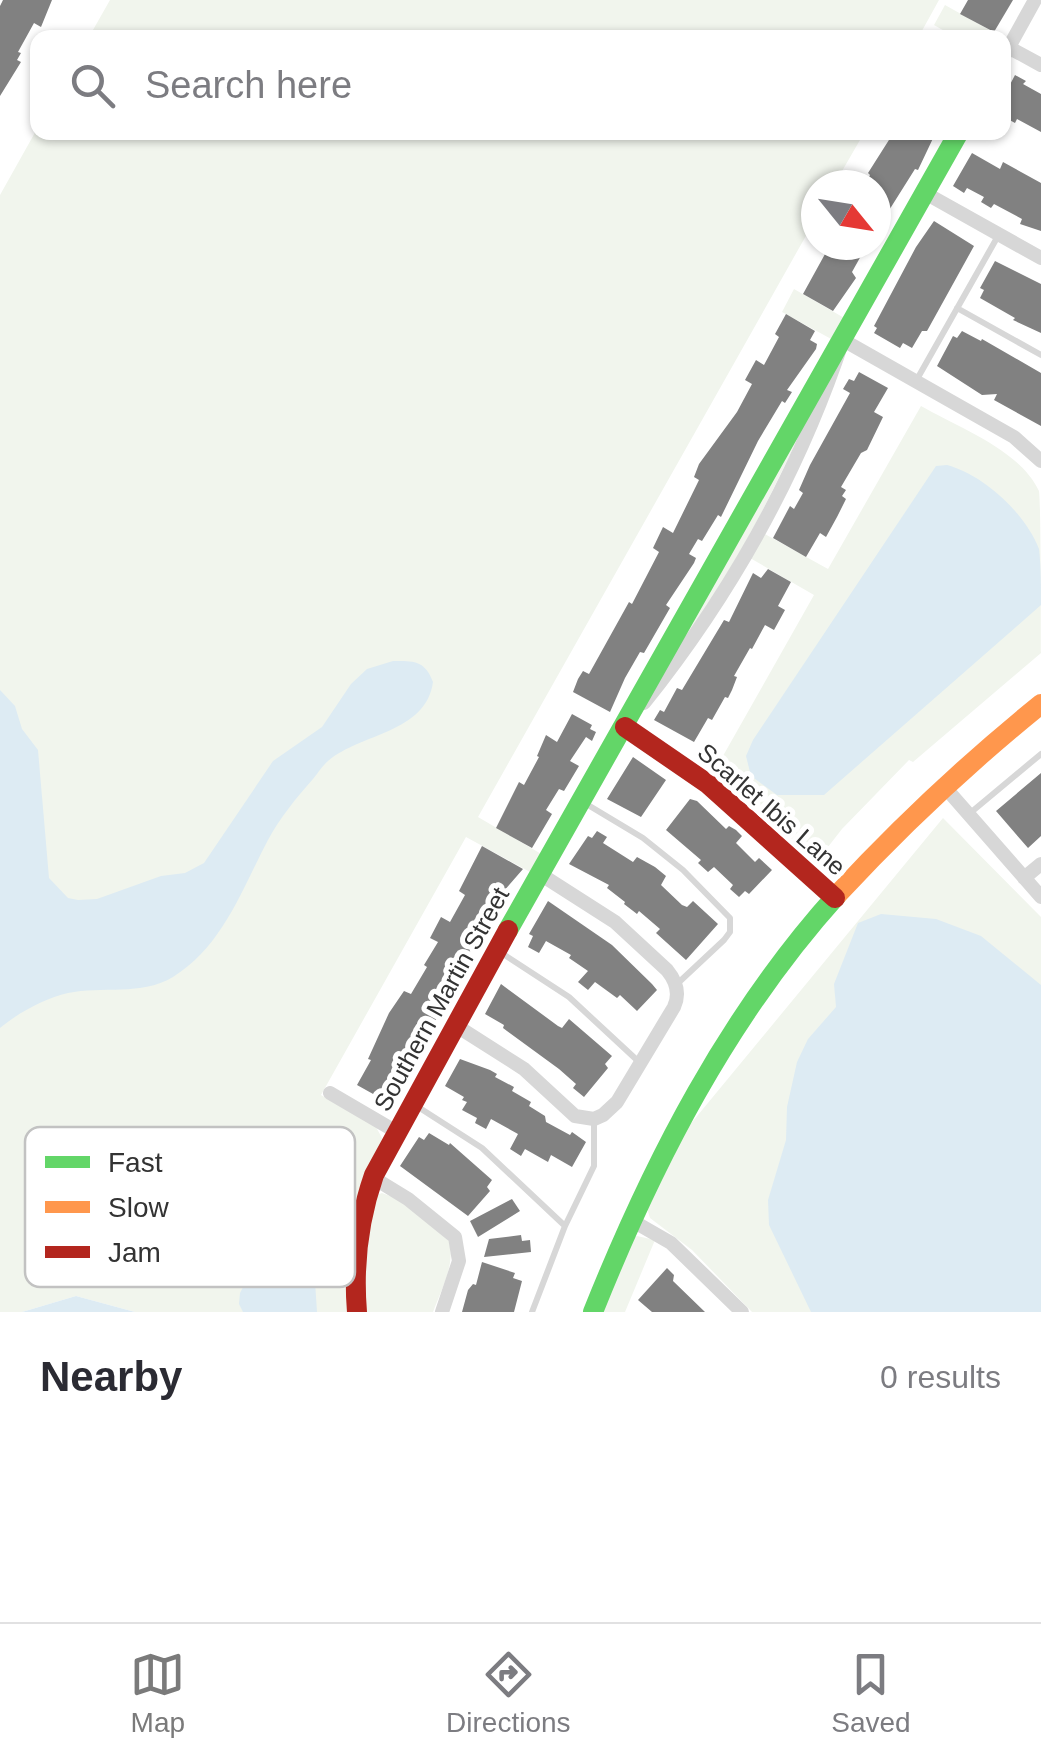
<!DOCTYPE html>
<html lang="en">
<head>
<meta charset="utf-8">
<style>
  body { margin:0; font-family:Arial,sans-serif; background:#f2f2f3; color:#2b2b33 }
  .compass { position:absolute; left:801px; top:170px; width:90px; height:90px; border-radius:50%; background:#fff; box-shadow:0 2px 8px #0004; rotate:120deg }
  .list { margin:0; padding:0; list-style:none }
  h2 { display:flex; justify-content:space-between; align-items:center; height:130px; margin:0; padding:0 40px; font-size:42px }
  h2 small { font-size:32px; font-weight:400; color:#7c7c81 }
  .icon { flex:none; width:55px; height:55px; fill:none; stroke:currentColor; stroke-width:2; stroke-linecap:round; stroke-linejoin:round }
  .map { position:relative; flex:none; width:1041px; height:1312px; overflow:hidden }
  .search { position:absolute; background:#fff; box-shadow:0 2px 8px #0004; left:30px; right:30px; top:30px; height:110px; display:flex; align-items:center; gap:25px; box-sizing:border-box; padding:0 35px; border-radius:20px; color:#7c7c81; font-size:38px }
  .sheet { height:310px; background:#fff }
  nav { display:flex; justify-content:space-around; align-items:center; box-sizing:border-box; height:140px; border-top:2px solid #e1e1e2; background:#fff; font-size:28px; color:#7c7c81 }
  nav a { display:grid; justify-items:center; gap:5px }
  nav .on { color:#7a7a7a }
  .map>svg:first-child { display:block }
  .green { fill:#f1f5ed }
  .water { fill:#ddebf3 }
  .building { fill:#818181 }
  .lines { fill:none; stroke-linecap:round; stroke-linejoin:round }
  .lane { stroke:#d7d7d7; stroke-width:6 }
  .street { stroke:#d7d7d7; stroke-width:14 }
  .fast { stroke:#63d668; stroke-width:20 }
  .slow { stroke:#ff974d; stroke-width:20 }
  .jam { stroke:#b3261e; stroke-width:20 }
  .labels { text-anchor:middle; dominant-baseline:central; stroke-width:10; stroke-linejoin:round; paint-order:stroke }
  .street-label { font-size:25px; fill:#333; stroke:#fff }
  .key { fill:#fff; stroke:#c2c2c2; stroke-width:2.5 }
  .key-label { font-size:28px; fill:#333 }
</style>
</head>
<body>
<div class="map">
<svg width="1041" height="1312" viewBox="0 0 1041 1312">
  <rect width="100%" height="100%" fill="#fff"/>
  <path class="green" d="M110,0H939L918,38L89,37Z
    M945,5L1004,38L955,37L934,25Z
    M37,129L38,132L864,133L834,185H816V218L478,817L543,855L532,873L466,837L321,1095L376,1127L382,1138L348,1312H135L76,1296L22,1312H0V195Z
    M794,289L846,319L833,340L782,312Z
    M823,383C773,493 729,588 651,681Z
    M921,406C959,428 1019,449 1039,491C1041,506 1041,627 1041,653L913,762L909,760L842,829L817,861L715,770L814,595L750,558L763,533L828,569Z
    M943,818L1041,917V1312H752L692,1250L650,1218L646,1205L679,1138Z
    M382,1193L398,1199L448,1239C457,1262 441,1290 433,1312H364L362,1258L377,1195Z
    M637,1236L655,1240L625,1312H599L632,1239Z"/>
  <path class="water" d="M947,465C984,475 1025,513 1039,549C1041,565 1041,589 1041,605L824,795H777L751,776L746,756L753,740L936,466Z
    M393,661C413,661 425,660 433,682C426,733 361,733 328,761C322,766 318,773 313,779C296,798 280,818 268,840C242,889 223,946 173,977C142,996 101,986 68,993C45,998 18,1013 0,1028V690L15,706L22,729L38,750L49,878L68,898L78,900L97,899L161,876L185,873L204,863L273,761L322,727L351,684L367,669Z
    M881,914L936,919L981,936L1041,985V1312H811L769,1225L768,1200L786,1140L787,1107L797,1062L808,1039L836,1007L834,984L858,923Z
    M347,1140L350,1145C337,1181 319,1217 315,1257C314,1275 316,1293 317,1312H243L239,1304L240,1293L292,1193L327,1148L334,1143Z
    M76,1296L135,1312H22Z"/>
  <path class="building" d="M3,0H52L41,27L34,23L18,52L21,53L17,60L21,62L0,96V6Z
    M968,0H1013L994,32L960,14Z
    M1015,75L1026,81L1023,84L1041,94V132L1017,119L1015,123L1004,117V96Z
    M894,132H936L918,170L915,169L876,231V185H865L870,175L868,173Z
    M972,153L1000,169L1003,162L1041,183V231L1020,224L1022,219L994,204L991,208L981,202L984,197L967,188L964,193L953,186Z
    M934,221L974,246L927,331H922L912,348L903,343L900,348L874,333L877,328L874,326L916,247Z
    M830,245H867L852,272L856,278L833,311L803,294Z
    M995,261L1041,284V333L1013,320L1015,318L980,298L984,290L980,288Z
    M786,314L815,331L810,340L817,344L816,349L787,390L792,392L785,403L782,401L758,441L721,517L718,515L702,541L698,539L689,554L696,558L694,563L666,605L670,608L644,653L640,652L625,678L610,712L573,692L578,679L583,671L589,674L629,602L632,604L659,552L653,548L663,527L673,533L699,480L694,477L699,464L737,412L752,384L745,380L756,360L764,365L779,337L775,334Z
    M962,331L981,341L982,339L1041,373V426L994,400L997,394L982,395L937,366L953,336L957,338Z
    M859,372L888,388L874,412L883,417L867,450L861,453L841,487L846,490L842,496L846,499L837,517L826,537L820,533L806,557L773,538L790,506L794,509L803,493L799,490L810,465L850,393L843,389L849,379L854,381Z
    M768,569L791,582L778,606L785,610L774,630L765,625L752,649L750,648L734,676L737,677L732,690L728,698L725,697L712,720L708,718L694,742L654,720L660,710L664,712L677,688L682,690L724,620L729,622L753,573L761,578Z
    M572,714L592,725L590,729L596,732L592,741L586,737L570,761L579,766L564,791L559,789L546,810L552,814L532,848L496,828L519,782L524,785L539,757L537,756L546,735L557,742Z
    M633,757L666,780L641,817L607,799Z
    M1041,773V836L1028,848L996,811Z
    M690,799L697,801L726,829L729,826L736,830L742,836L736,843L755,862L759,858L772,870L749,894L745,891L739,897L730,889L733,885L714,867L708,872L698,863L701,860L666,830Z
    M597,831L607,837L603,843L633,862L637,857L655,867L666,876L661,885L682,905L687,907L693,901L718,924L686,960L656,933L660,929L639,911L637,914L624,904L625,902L607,888L609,885L569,864L588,836L592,838Z
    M482,846L523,869L503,892L499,900L504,902L477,948L474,946L464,961L469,964L463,974L458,972L444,995L450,998L444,1008L435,1021L428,1017L421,1029L414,1040L422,1044L393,1092L397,1093L391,1104L357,1085L371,1060L368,1059L389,1013L404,991L411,994L427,967L424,965L438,942L430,938L441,917L450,922L465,895L459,891Z
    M548,901L612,945L652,984L657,990L637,1011L620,995L617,998L595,982L588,990L578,982L588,971L569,958L571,955L546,941L539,953L528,947L533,936L529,934Z
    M501,984L558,1026L562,1028L569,1019L612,1056L605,1064L608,1068L584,1097L573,1088L576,1084L559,1069L503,1028L504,1025L485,1014Z
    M460,1059L490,1070L497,1074L495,1077L514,1087L512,1091L531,1102L529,1106L545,1116L546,1122L570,1135L572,1132L586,1142L572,1167L551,1155L548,1162L525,1149L521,1156L510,1149L518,1134L491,1119L486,1129L475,1123L477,1118L462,1110L467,1102L462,1100L464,1097L445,1086Z
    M429,1133L449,1145L450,1143L492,1180L487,1187L490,1191L468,1216L400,1166L419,1137L424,1140Z
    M512,1199L520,1211L478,1237L470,1221Z
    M521,1235L522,1241L530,1240L531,1252L484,1257L489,1239Z
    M482,1262L515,1273L513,1278L522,1281L514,1312H462L468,1290L473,1284L476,1285Z
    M667,1268L674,1275L673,1281L705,1312H652L638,1300Z"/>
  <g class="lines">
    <path class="lane" d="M957,308L1041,355
      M916,381L998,236
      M583,802L643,838L683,870L730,918V932L724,940L677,984
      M969,814L1041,754
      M500,952L569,997L638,1061
      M415,1105L482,1148L565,1226
      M532,1312L565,1226L594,1166V1120"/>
    <path class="street" d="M1008,47L1041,65
      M1004,56L1035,0
      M925,193L1041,258
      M644,703C731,594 799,472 843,340L1014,437L1041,461
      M943,785L1041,897
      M1024,878L1041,864
      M455,1025L524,1069L575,1116L594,1119L603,1115L617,1102L674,1007C680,994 676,981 667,970L615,922L540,874
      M330,1093L395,1131
      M372,1177L408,1199L455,1237L459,1261L442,1312
      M631,1220L671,1243L742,1312"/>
    <path class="fast" d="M508,930L959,132
      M593,1312C653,1162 728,1016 837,895"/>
    <path class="slow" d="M837,895C901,826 968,763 1041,704"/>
    <path class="jam" d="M625,727L708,784L835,898
      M357,1312C353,1264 358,1221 374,1175L508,930"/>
  </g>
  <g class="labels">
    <g class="street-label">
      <text transform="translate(772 809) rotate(41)">Scarlet Ibis Lane</text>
      <text transform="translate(441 999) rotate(-61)">Southern Martin Street</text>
    </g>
  </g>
  <rect x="25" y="1127" width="330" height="160" rx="15" class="key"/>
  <rect x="45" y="1156" width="45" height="12" fill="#63d668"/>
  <rect x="45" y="1201" width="45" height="12" fill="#ff974d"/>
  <rect x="45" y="1246" width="45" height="12" fill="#b3261e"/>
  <g class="key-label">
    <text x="108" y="1172">Fast</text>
    <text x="108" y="1217">Slow</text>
    <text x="108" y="1262">Jam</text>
  </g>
</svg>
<svg class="compass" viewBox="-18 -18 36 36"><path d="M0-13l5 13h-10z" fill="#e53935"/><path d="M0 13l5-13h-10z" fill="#7c7c81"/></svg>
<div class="search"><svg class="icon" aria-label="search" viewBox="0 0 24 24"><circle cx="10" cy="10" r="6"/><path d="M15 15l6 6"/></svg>Search here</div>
</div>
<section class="sheet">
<h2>Nearby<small>0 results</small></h2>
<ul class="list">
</ul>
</section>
<nav>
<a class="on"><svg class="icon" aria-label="map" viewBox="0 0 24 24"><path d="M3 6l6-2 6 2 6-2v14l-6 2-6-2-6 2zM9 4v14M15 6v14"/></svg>Map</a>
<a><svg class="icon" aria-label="directions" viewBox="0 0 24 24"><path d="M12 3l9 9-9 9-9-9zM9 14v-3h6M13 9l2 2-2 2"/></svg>Directions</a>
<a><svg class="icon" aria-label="saved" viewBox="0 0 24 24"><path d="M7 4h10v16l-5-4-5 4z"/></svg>Saved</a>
</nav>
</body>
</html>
